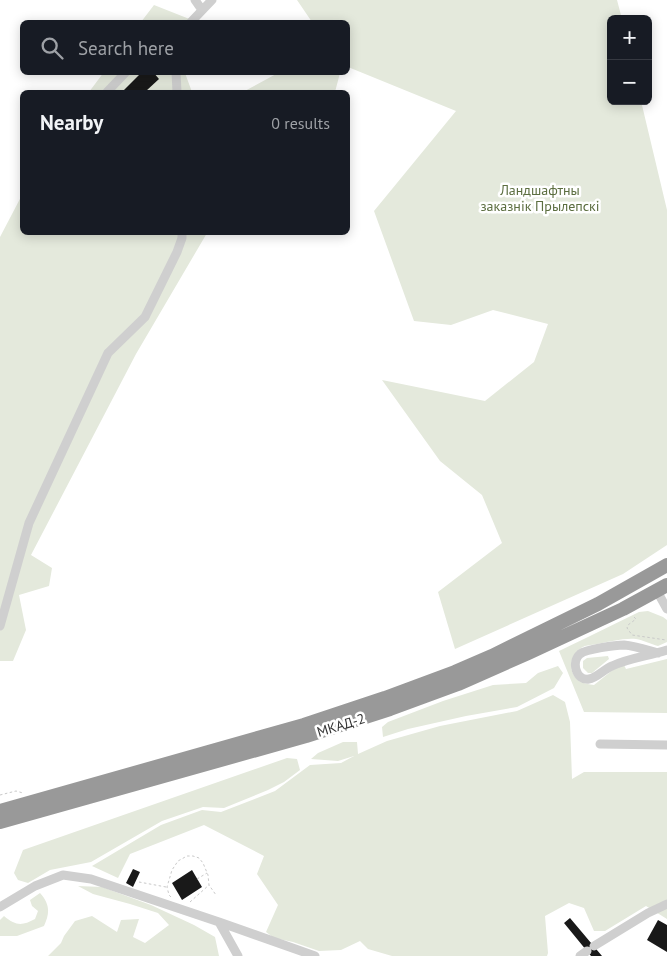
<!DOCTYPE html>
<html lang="en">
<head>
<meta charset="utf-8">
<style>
  body { margin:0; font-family:"PT Sans",sans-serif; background:#242831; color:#f1f3f6 }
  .controls { position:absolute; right:15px; top:15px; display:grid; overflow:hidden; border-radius:8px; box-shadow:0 2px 12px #0003 }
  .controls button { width:45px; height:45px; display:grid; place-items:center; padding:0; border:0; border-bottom:1px solid #363941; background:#171b24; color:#f1f3f6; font:25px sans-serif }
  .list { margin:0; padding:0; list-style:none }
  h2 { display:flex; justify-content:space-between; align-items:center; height:65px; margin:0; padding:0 20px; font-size:21px }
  h2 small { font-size:16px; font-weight:400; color:#9ea1a6 }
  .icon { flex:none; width:28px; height:28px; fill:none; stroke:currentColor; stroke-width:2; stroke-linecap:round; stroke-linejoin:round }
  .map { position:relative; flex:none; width:667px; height:956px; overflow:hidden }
  .search { position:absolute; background:#171b24; box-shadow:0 2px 12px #0003; left:20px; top:20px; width:330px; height:55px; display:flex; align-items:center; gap:12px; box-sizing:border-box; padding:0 18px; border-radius:8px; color:#9ea1a6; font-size:19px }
  .panel { position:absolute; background:#171b24; box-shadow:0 2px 12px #0003; left:20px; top:90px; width:330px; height:145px; border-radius:8px }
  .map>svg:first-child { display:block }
  .green { fill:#e4e9dc }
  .building { fill:#191919 }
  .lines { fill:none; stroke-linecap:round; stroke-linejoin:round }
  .path { stroke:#c9c9c9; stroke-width:1; stroke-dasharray:2.5 2.5; stroke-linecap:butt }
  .minor { stroke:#cfcfcf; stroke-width:9 }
  .highway { stroke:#999; stroke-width:14 }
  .labels { text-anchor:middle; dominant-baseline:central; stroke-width:5; stroke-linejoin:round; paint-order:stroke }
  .park-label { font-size:14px; fill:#5c6e40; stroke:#fff }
  .street-label { font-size:14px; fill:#323232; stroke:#fff }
</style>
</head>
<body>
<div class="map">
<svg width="667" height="956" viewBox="0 0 667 956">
  <rect width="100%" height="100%" fill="#fff"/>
  <path class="green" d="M297,0H617L622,19H611V101H641L667,210V545L623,574L455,649L438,592L502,543L482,495L440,461L382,380L485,401L534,362L548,324L493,310L451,325L414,321L374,211L456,111L348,67V22H312Z
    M154,5L197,22H141Z
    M104,72L185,73L192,92H89Z
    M278,73L339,72L340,73L335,92H243Z
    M22,195V232L207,233L136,354L31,555L52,568L49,586L19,595L26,630L13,661H0V237Z
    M648,611L663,617L667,620V642L658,646C651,644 643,640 636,639C623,638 609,642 597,644C593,645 588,645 585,646C570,652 566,671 579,681C584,684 589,684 594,685L614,669L624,665L626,669L667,659V713L584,712L559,651L588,637L639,612Z
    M608,656L609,659L592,673H588L583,668V661L587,658Z
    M558,666L563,673L554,688L517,707L466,716L408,729L383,737L382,727L388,722L443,701L493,685L526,683L538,673Z
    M553,695L565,702L570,722L572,779L584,772H667V919L646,906L605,931H594L584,908L569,903L545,916L548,953L547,956H392L368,949L360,941L341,950L319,951L293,942L274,938L266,932L278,905L257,874L264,856L204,825L130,854L118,878L92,866L161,825L202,810L221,812L275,791L310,765L341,763L354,756L338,761L311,759L318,753L343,742H357L358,754L387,741L440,726L517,711Z
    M287,758L297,759L300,770L284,782L268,790L224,808L203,807L162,821L91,862L50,870L28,883L18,880L14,873L23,850Z
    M78,886L102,887L151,905L194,925L215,937L219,956H48L61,943L64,936L75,921L92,916L117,932L121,920L139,919L133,937L145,943L169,925L158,913L130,904L93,894Z
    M40,893C50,904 50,913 44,926L17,936H0V920L4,916C16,926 22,926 35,919L38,911L32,906L30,900Z"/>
  <path class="building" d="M142,72H153L159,79L146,91L147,92H126L124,90Z
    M133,869L140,872L133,887L126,883Z
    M192,870L202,887L182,900L172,883Z
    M570,918L602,956H591L564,923Z
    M658,920L667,925V952L647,940Z"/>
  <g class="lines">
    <path class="path" d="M634,617L636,619L628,625L627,628L632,635L666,640
      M0,795L16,791L23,793
      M197,879L207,873
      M139,882L166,887
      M171,897L169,895L167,887L172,870L178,861L187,856H193L199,858L203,863L208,875L209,885L216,895
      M190,902L209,885"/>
    <path class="minor" d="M195,0L202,10
      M191,22L212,0
      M176,72L177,92
      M107,92L126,72
      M657,591L667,609
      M0,626L29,523L108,353L145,317L177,252L182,238V232
      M658,653C647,650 636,646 624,645C616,645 586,649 580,654C571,662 576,681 589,679C597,678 604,669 612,666C629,658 649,656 667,650
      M600,744L667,745
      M0,907L35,886L63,875L91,879L219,922L238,956
      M219,922L315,956
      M594,946L648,913L667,904
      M580,956L587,951"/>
    <path class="highway" d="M0,811L304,725L385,698L455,672L492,656L598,604L667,565
      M0,822L306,736L390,709L458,684L528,653L623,609L667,585"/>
  </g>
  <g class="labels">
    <g class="park-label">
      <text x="540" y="190">Ландшафтны<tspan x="540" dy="16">заказнік Прылепскі</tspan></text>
    </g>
    <g class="street-label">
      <text transform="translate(341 725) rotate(-17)">МКАД-2</text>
    </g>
  </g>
</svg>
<div class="controls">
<button>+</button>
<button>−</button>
</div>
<div class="search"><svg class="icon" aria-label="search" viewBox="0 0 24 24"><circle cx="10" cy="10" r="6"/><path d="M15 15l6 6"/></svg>Search here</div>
<section class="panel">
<h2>Nearby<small>0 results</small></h2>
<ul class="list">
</ul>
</section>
</div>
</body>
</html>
